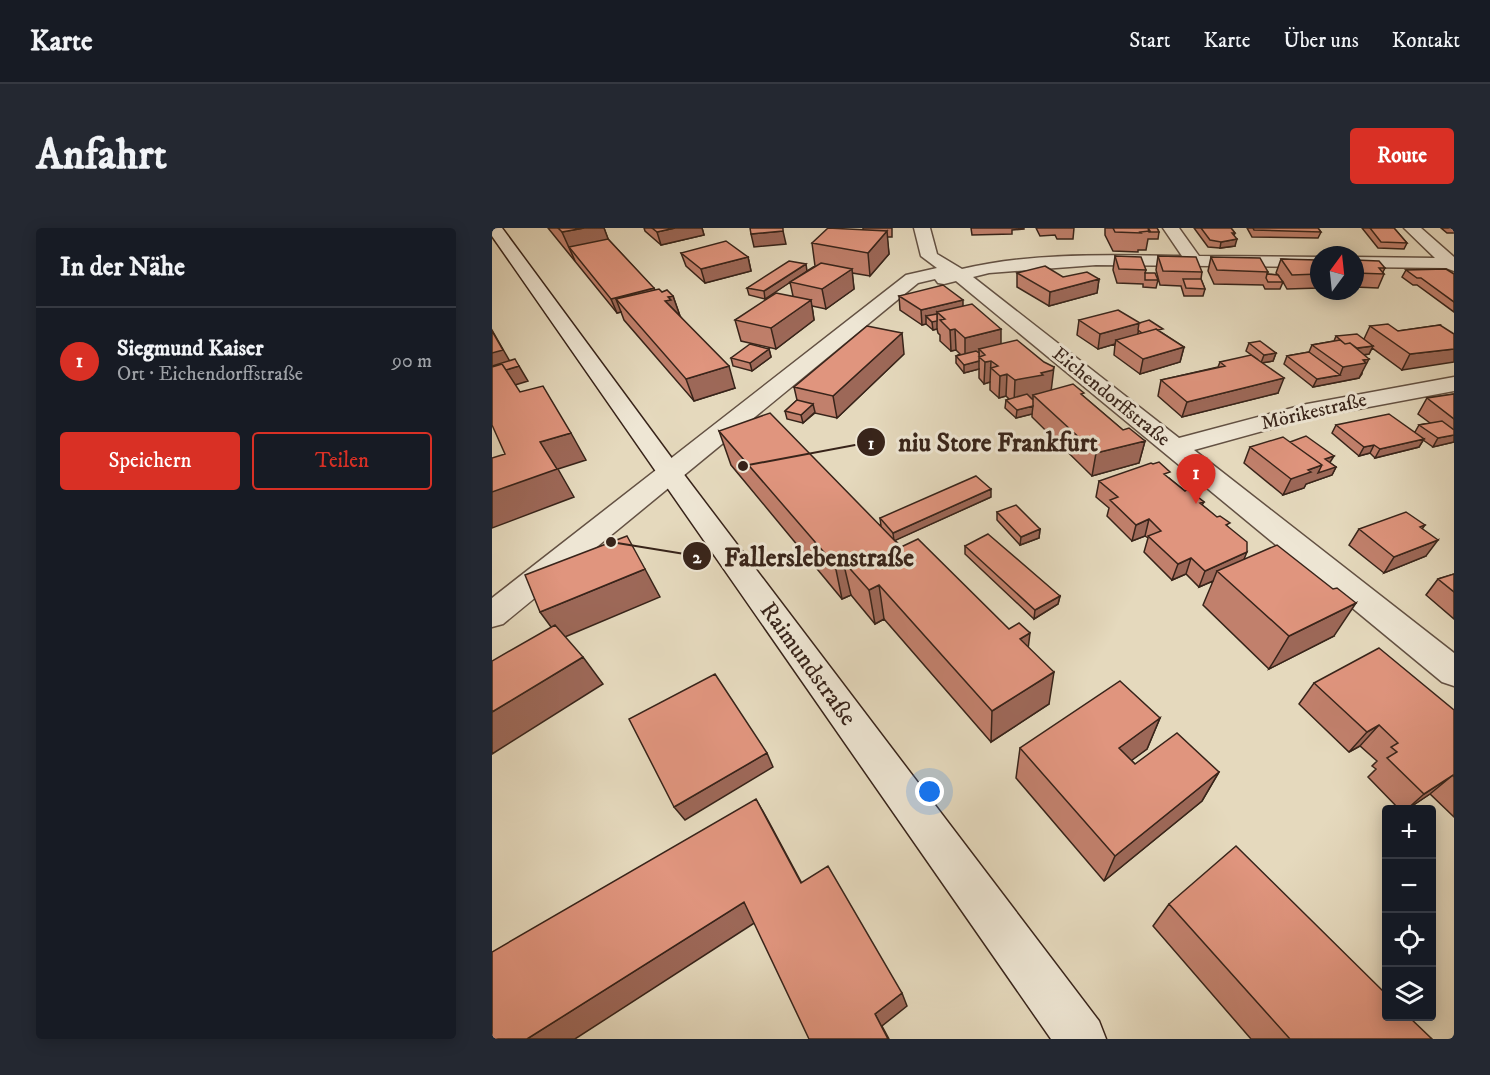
<!DOCTYPE html>
<html lang="de">
<head>
<meta charset="utf-8">
<style>
  body { margin:0; font-family:"IM FELL DW Pica",serif; background:#242831; color:#f1f3f6 }
  .controls { position:absolute; right:18px; bottom:18px; display:grid; overflow:hidden; border-radius:6px; box-shadow:0 3px 15px #0003 }
  .controls button { width:54px; height:54px; display:grid; place-items:center; padding:0; border:0; border-bottom:2px solid #363941; background:#171b24; color:#f1f3f6; font:30px sans-serif }
  .compass { position:absolute; left:818px; top:18px; width:54px; height:54px; border-radius:50%; background:#171b24; box-shadow:0 3px 15px #0003; rotate:15deg }
  .you { position:absolute; left:438px; top:564px; width:21px; height:21px; margin:-15px; border:4px solid #fff; border-radius:50%; background:#1a73e8; box-shadow:0 0 0 9px #1a73e833 }
  .badge { display:grid; place-items:center; width:39px; height:39px; border-radius:50%; background:#d93025; color:#fff; font-size:20px; font-weight:700 }
  .pin { position:absolute; translate:-50% -50px; filter:drop-shadow(0 2px 3px #0008) }
  .pin::after { content:''; position:absolute; top:32px; width:21px; height:18px; background:inherit; clip-path:polygon(0 0,100% 0,50% 100%) }
  .list { margin:0; padding:0; list-style:none }
  h2 { display:flex; justify-content:space-between; align-items:center; height:78px; margin:0; padding:0 24px; font-size:26px }
  h2 small { font-size:20px; font-weight:400; color:#9ea1a6 }
  .list li { display:grid; grid-template-columns:39px 1fr auto; gap:18px; align-items:center; box-sizing:border-box; height:108px; padding:0 24px; border-top:2px solid #363941 }
  .list b { display:block; font-size:22px; white-space:nowrap }
  .list p { margin:0; font-size:20px; white-space:nowrap; color:#9ea1a6 }
  .list em { font-size:20px; font-style:normal; color:#9ea1a6 }
  .actions { display:flex; gap:12px; padding:18px 24px }
  .actions a { flex:1; padding:14px 0; border:2px solid #d93025; border-radius:6px; text-align:center; font-size:21px; color:#d93025 }
  .actions .main { background:#d93025; color:#fff }
  .icon { flex:none; width:33px; height:33px; fill:none; stroke:currentColor; stroke-width:2; stroke-linecap:round; stroke-linejoin:round }
  .map { position:relative; flex:none; width:962px; height:811px; overflow:hidden; border-radius:6px }
  header { display:flex; align-items:center; gap:36px; box-sizing:border-box; height:84px; padding:0 30px; background:#171b24; border-bottom:2px solid #363941 }
  header strong { font-size:28px }
  nav { display:flex; gap:33px; margin-inline-start:auto; font-size:21px }
  .intro { display:flex; align-items:center; justify-content:space-between; box-sizing:border-box; height:144px; padding:0 36px }
  h1 { margin:0; font-size:42px }
  .button { padding:15px 27px; border-radius:6px; background:#d93025; color:#fff; font-size:21px; font-weight:700 }
  main { display:flex; gap:36px; padding:0 36px }
  aside { flex:1; background:#171b24; border-radius:6px; box-shadow:0 3px 15px #0003 }
  .map>svg:first-child { display:block }
  .lines { fill:none; stroke-linecap:round; stroke-linejoin:round }
  .street-casing { stroke:#635143; stroke-width:3 }
  .secondary-casing { stroke:#38241a; stroke-width:3 }
  .street { fill:#eee6d4; fill-rule:evenodd }
  .secondary { fill:#eee6d4; fill-rule:evenodd }
  .wall { fill:#c1806c; stroke:#38241a; stroke-width:1.5 }
  .shaded-wall { fill:#9d6858; stroke:#38241a; stroke-width:1.5 }
  .building { fill:#e0957e; stroke:#38241a; stroke-width:1.5 }
  .labels { text-anchor:middle; dominant-baseline:central; stroke-width:6; stroke-linejoin:round; paint-order:stroke }
  .far-street-label { font-size:20px; fill:#38241a; stroke:#eee6d4 }
  .street-label { font-size:24px; fill:#38241a; stroke:#eee6d4 }
  .leader { fill:none; stroke:#38241a; stroke-width:2 }
  .callout-dot { fill:#38241a; stroke:#eee6d4; stroke-width:2 }
  .mark-label { font-size:18px; text-anchor:middle; font-weight:bold; fill:#fff }
  .callout-label { font-size:26px; text-anchor:middle; font-weight:bold; fill:#38241a; stroke:#eee6d4; stroke-width:6; stroke-linejoin:round; paint-order:stroke }
</style>
</head>
<body>
<header>
<strong>Karte</strong>
<nav><a>Start</a><a>Karte</a><a>Über uns</a><a>Kontakt</a></nav>
</header>
<div class="intro"><h1>Anfahrt</h1><a class="button">Route</a></div>
<main>
<aside>
<h2>In der Nähe<small></small></h2>
<ul class="list">
<li><span class="badge">1</span><div><b>Siegmund Kaiser</b><p>Ort · Eichendorffstraße</p></div><em>90 m</em></li>
</ul>
<div class="actions"><a class="main">Speichern</a><a>Teilen</a></div>
</aside>
<div class="map">
<svg width="962" height="811" viewBox="0 0 962 811">
  <rect width="100%" height="100%" fill="#e5d9bd"/>
  <filter id="stains"><feTurbulence type="fractalNoise" baseFrequency=".00333" numOctaves="4"/><feColorMatrix values="0 0 0 0 .2 0 0 0 0 .09 0 0 0 0 .02 0 0 0 .5 -.17"/></filter>
  <radialGradient id="worn" r=".72"><stop offset=".6" stop-color="#630" stop-opacity="0"/><stop offset="1" stop-color="#630" stop-opacity=".3"/></radialGradient>
  <g class="lines">
    <defs>
      <path id="street" d="M422,0H438L445,26L470,41C541,24 617,27 690,28L671,0H687L707,28L827,29V39L604,37L497,45L481,49L687,210L815,176L962,149V163L818,190L702,222L962,425V458L950,454L464,53L452,56L446,55L443,51L426,55L11,396L0,399V370L414,47L445,40L429,28Z
        M912,0H929L962,29V43L954,40L863,39V29L943,30Z"/>
      <path id="secondary" d="M0,0H10L187,240L607,793L614,811H559L0,8Z"/>
    </defs>
    <use href="#street" class="street-casing"/>
    <use href="#secondary" class="secondary-casing"/>
    <use href="#street" class="street"/>
    <use href="#secondary" class="secondary"/>
  </g>
  <path class="wall" d="M56,0H112L116,11L163,62L181,68L188,88L243,160L202,173L132,92L129,84L125,85Z
    M152,0H210L212,7L169,17L153,3Z
    M371,0H400V9H395L397,26L378,48L360,45L362,61L334,81L320,78L322,92L284,121L249,113L243,92L301,68L298,54L273,71L257,67L255,60L315,43L323,38L320,15L371,2Z
    M479,0H532V1L520,2V6L480,7Z
    M544,0H582L581,11H565L563,7L548,8Z
    M613,0H665L667,4L666,11H656L654,22H646V24L621,23L613,7Z
    M702,0H739L743,5L742,8L743,18L728,20L716,19Z
    M755,0H826L829,4L826,10L760,9Z
    M870,0H902L915,15L912,21L886,20Z
    M949,0H962V5H955Z
    M189,25L256,29L259,43L213,55L194,38Z
    M623,28L654,42L653,45L666,52L664,60L651,59V56L625,55L621,42Z
    M666,28L710,44L709,51L713,61L711,68H692L689,58L668,57L664,42Z
    M719,29L776,44L775,46L786,47L784,45L789,31L827,34V60L795,61L791,54L788,61H773L771,57L722,56L716,43Z
    M863,32L893,40L891,44L892,46L886,60L863,59Z
    M914,42L962,46V84L925,57H921L910,49Z
    M525,45L571,49L607,51L605,65L557,78L525,59Z
    M407,68L471,78L509,116L559,162L591,168L631,202L653,213L647,235L600,248L540,189V186L524,190L513,180L514,172L517,171L514,168L507,170L498,162V154L492,156L487,150V141L472,145L464,135V128L468,126L464,122L459,123L448,113V107L446,105L445,101L441,102L434,96L430,97L408,82Z
    M587,92L647,95L670,105L692,119L688,134L648,146L622,127L623,116L606,121L585,107Z
    M948,97L910,142L880,120L877,126L872,127L870,146L867,150L821,159L792,136L795,128L817,124L820,117L842,113L844,108L872,111L878,98L906,103Z
    M757,115L784,125L781,133L770,135L786,165L690,189L666,168L669,152L726,139L728,134L765,131L754,123Z
    M277,121L279,129L260,143L241,138L239,130Z
    M412,126L345,190L323,185L311,195L295,191L293,183L305,172L302,159Z
    M962,166V214L941,219L931,212L927,219L883,230L878,225L867,228L840,205L844,197L923,204L927,197L938,195L926,186L935,170Z
    M227,203L389,298L388,290L499,269L403,312L409,319L536,419L557,476L499,514L392,391L383,396L359,367L350,371L239,237Z
    M798,214L838,235L844,239L840,247L814,256L812,260L791,267L752,235L758,219Z
    M677,250L693,263L712,274L710,277L736,299L752,331L842,408L777,441L711,377L721,353L707,359L694,346L680,352L652,324L656,310L653,308L640,313L615,288L617,280L604,269L607,253Z
    M505,284L548,301L547,310L528,317L505,292Z
    M933,297L930,301L934,328L892,345L857,317L867,301Z
    M473,318L568,368L566,376L542,391L473,326Z
    M962,346V391L934,367L946,351Z
    M822,455L962,482V589L938,566L914,582H908L876,549L884,541L880,538L885,533L868,518L857,524L807,476Z
    M668,490L655,521L639,532L643,536L727,544L710,573L612,653L524,550L528,520Z
    M677,676L940,811H759L661,698Z"/>
  <path class="shaded-wall" d="M92,0H112L121,24L77,19L83,33L70,4Z
    M183,0H210L212,7L169,17L165,4Z
    M291,3L294,16L262,19L259,6Z
    M395,3L397,26L378,48L376,25Z
    M745,11L743,18L728,20L729,14Z
    M256,29L259,43L213,55L209,41Z
    M314,36L315,43L273,71L272,63Z
    M360,41L362,61L334,81L330,61Z
    M607,51L605,65L557,78L558,64Z
    M162,60L167,74L124,71L129,84L125,85L119,71Z
    M181,68L188,88L173,73L176,69Z
    M319,72L322,92L284,121L279,100Z
    M471,72V87L453,91L445,84V101L441,102L440,94L434,88V96L430,97L429,82Z
    M648,95L645,110L624,112L623,116L606,121L608,106Z
    M463,101L464,122L459,123L458,102Z
    M509,101V122L487,121V127L473,131V110Z
    M0,102L20,137L0,143Z
    M410,105L412,126L345,190L341,168Z
    M881,118L877,126L856,129L860,121Z
    M692,119L688,134L648,146L651,131Z
    M277,121L279,129L260,143L258,135Z
    M962,121V134L910,142L918,126Z
    M784,125L781,133L769,135L772,127Z
    M877,131L867,150L821,159L825,151L848,147L851,139L871,132Z
    M487,133V141L472,145V137Z
    M499,133L498,154L492,156L493,134Z
    M27,138L36,153L0,164V146Z
    M237,138L243,160L202,173L194,151Z
    M562,139L559,164L541,167V171L522,174L523,152L549,145Z
    M515,146L514,168L507,170L508,148Z
    M792,150L786,165L690,189L695,174Z
    M321,176L323,184L311,195L309,187Z
    M541,178L540,186L524,190L525,182Z
    M79,205L94,232L66,241L82,269L0,300V264L48,214Z
    M962,207V214L941,219L946,210Z
    M932,211L927,219L883,230L888,221Z
    M653,213L647,235L600,248L604,225Z
    M882,217L878,225L867,228L872,219Z
    M842,228L837,236L833,231Z
    M830,237L844,239L840,247L814,256L812,260L791,267L799,251L816,242Z
    M499,261V269L402,313L401,305Z
    M657,291L653,308L640,313L644,297Z
    M548,301L547,310L528,317L529,309Z
    M946,312L934,328L892,345L902,329Z
    M755,324L748,341L725,343L721,353L707,359L713,343Z
    M699,330L694,346L680,352L686,336Z
    M351,333L359,367L350,371L343,337Z
    M153,341L168,369L68,411L48,384Z
    M387,357L392,391L383,396L377,362Z
    M568,368L566,376L542,391L543,382Z
    M864,375L842,408L777,441L797,408Z
    M538,405L534,438L528,411Z
    M91,429L111,456L0,526V484Z
    M562,444L557,476L499,514L500,483Z
    M668,490L655,521L616,550L627,520Z
    M887,497L868,518L857,524L875,504Z
    M275,525L281,539L193,592L182,579Z
    M727,544L710,573L612,653L623,628Z
    M961,547L938,566L914,582L932,566Z
    M264,571L277,594L320,674L309,655Z
    M252,674L267,692L83,811H35Z
    M410,765L415,778L390,798L397,811H396L383,786Z"/>
  <path class="building" d="M66,0H92L70,4Z
    M160,0H183L165,4Z
    M258,0H291V3L259,6Z
    M336,0L395,3L376,25L320,15Z
    M621,0H656L658,3L648,4L649,5L623,4Z
    M656,0H665L667,4H657Z
    M709,0H739L743,5H740L745,11L729,14L718,12Z
    M761,0H826L829,4L762,2Z
    M878,0H902L915,15L889,14Z
    M116,11L162,60L119,71L77,19Z
    M234,13L256,29L209,41L189,25Z
    M623,28L649,29L654,42L627,41Z
    M666,28L704,29L710,44L671,43Z
    M719,29L768,30L776,44L725,42Z
    M789,31L825,32L827,34V46L800,47Z
    M863,32L887,33L893,40H887L892,46L863,45Z
    M297,33L314,36L272,63L255,60Z
    M329,35L360,41L330,61L298,54Z
    M553,38L571,49L595,44L607,51L558,64L525,45Z
    M954,41L962,46V74L929,50H925L914,42Z
    M653,45H663L666,52H653Z
    M775,46L786,47L791,54H776L774,50Z
    M691,51H709L713,61L694,60Z
    M451,57L471,72L429,82L407,68Z
    M167,61L170,64L175,62L181,68L176,69L179,72L173,73L237,138L194,151L124,71Z
    M284,65L319,72L279,100L243,92Z
    M480,76L509,101L473,110L463,101L458,102L448,92L453,91L445,84Z
    M626,82L648,95L608,106L587,92Z
    M445,86V93L440,94L434,88Z
    M657,92L671,101L666,102L664,101L650,105L646,102L647,95Z
    M896,96L906,103L948,97L962,106V121L918,126L878,98Z
    M375,98L410,105L341,168L302,159Z
    M664,101L692,119L651,131L624,112Z
    M0,103L11,122L0,125Z
    M865,106L881,118L865,120L858,115L853,116L844,108Z
    M525,112L552,134L562,139L561,142L549,145L551,147L523,152L515,146L508,148L499,140L506,138L499,133L493,134L487,129L493,127L487,121Z
    M848,112L853,116L858,115L877,131L871,132L874,135L851,139L820,117Z
    M768,113L784,125L772,127L757,115Z
    M258,116L277,121L258,135L239,130Z
    M484,123L487,125V133L472,137L464,128Z
    M817,124L848,147L825,151L795,128Z
    M759,127L792,150L695,174L669,152L733,138L728,134Z
    M23,131L27,138L14,142L10,136L0,139V138Z
    M10,136L28,164L51,158L79,205L48,214L65,241L0,264V230L13,226L0,197V139Z
    M581,156L592,165L589,166L631,202L637,200L653,213L604,225L541,167Z
    M535,166L541,172V178L525,182L514,172Z
    M962,166V191L935,170Z
    M305,172L321,176L309,187L293,183Z
    M278,185L409,319L426,311L517,401L527,395L538,405L528,411L562,444L500,483L387,357L377,362L351,333L343,337L227,203Z
    M897,186L932,211L888,221L882,217L872,219L844,197Z
    M950,193L962,202V207L946,210L927,197Z
    M814,208L842,228L833,231L844,239L826,245L830,237L798,214Z
    M791,209L830,237L816,242L819,244L799,251L758,219Z
    M667,234L678,244L672,246L693,263L696,261L712,274L708,275L725,289L728,288L738,295L734,297L755,314V324L713,343L699,330L686,336L656,308L669,303L657,291L644,297L618,272L626,269L607,253L659,235L661,236Z
    M484,248L499,261L401,305L388,290Z
    M524,277L548,301L529,309L505,284Z
    M914,284L933,297L928,299L946,312L902,329L867,301Z
    M496,306L568,368L543,382L473,318Z
    M135,308L153,341L48,384L33,347Z
    M785,317L841,361L845,360L864,375L797,408L725,343Z
    M962,346V364L946,351Z
    M63,397L91,429L0,484V433Z
    M887,420L962,482V549L961,547L932,566L895,530L905,524L899,519L906,515L887,497L875,504L822,455Z
    M223,446L275,525L182,579L137,491Z
    M628,453L668,490L627,520L643,536L685,505L727,544L623,628L528,520Z
    M264,571L309,655L336,638L410,765L383,786L396,811H317L252,674L35,811H0V724Z
    M744,618L894,766V789H917L940,811H798L677,676Z"/>
  <g class="labels">
    <g class="far-street-label">
      <text transform="translate(619 169) rotate(39)">Eichendorffstraße</text>
      <text transform="translate(822 184) rotate(-13)">Mörikestraße</text>
    </g>
    <g class="street-label">
      <text transform="translate(316 436) rotate(54)">Raimundstraße</text>
    </g>
  </g>
  <path class="leader" d="M251 238L379 214M119 314L205 328"/>
  <g class="callout-dot">
    <circle cx="251" cy="238" r="6"/>
    <circle cx="119" cy="314" r="6"/>
    <circle cx="379" cy="214" r="15"/>
    <circle cx="205" cy="328" r="15"/>
  </g>
  <g class="mark-label">
    <text x="379" y="221">1</text>
    <text x="205" y="335">2</text>
  </g>
  <g class="callout-label">
    <text x="506" y="223">niu Store Frankfurt</text>
    <text x="327" y="338">Fallerslebenstraße</text>
  </g>
  <rect width="100%" height="100%" filter="url(#stains)"/>
  <rect width="100%" height="100%" fill="url(#worn)"/>
</svg>
<div class="controls">
<button>+</button>
<button>−</button>
<button><svg class="icon" aria-label="locate" viewBox="0 0 24 24"><circle cx="12" cy="12" r="6"/><path d="M12 2v4M12 18v4M2 12h4M18 12h4"/></svg></button>
<button><svg class="icon" aria-label="layers" viewBox="0 0 24 24"><path d="M12 4l9 5-9 5-9-5zM3 14l9 5 9-5"/></svg></button>
</div>
<svg class="compass" viewBox="-18 -18 36 36"><path d="M0-13l5 13h-10z" fill="#e53935"/><path d="M0 13l5-13h-10z" fill="#9ea1a6"/></svg>
<div class="you"></div>
<div class="pin badge" style="left:704px;top:276px">1</div>
</div>
</main>
</body>
</html>
